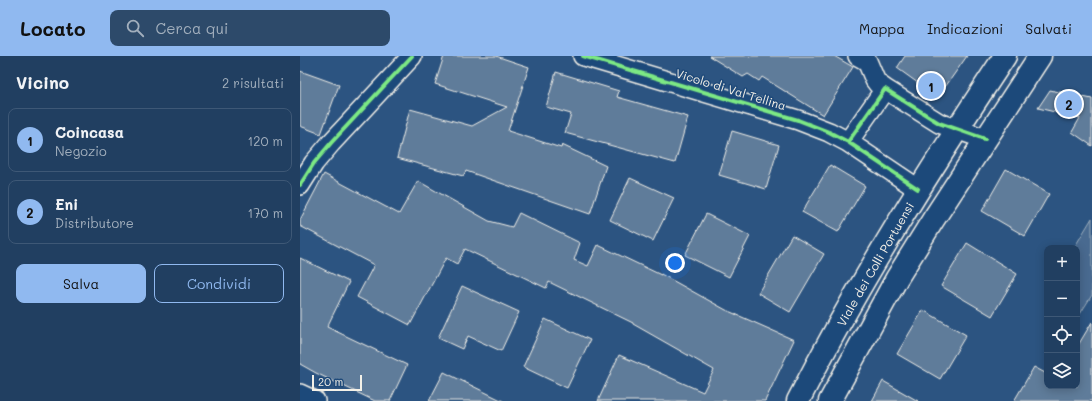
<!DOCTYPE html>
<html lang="it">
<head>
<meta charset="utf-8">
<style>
  body { margin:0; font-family:Mali,sans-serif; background:#2d4a6a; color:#f1f3f6 }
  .controls { position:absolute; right:12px; bottom:12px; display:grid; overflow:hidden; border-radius:8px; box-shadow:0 2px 10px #0003 }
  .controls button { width:36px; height:36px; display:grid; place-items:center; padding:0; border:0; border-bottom:1px solid #3e5876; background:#213f61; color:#f1f3f6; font:20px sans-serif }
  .scale { position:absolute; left:12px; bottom:10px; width:50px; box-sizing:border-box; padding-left:4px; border:2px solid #f4f1e8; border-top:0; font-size:11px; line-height:14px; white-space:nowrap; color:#f4f1e8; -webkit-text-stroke:3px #1f4a7a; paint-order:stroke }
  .you { position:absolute; left:375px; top:207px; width:14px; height:14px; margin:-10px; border:3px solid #fff; border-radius:50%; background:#1a73e8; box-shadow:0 0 0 6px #1a73e833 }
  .badge { display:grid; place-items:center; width:26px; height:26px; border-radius:50%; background:#90b9f0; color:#111; font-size:13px; font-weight:700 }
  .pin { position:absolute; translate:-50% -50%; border:2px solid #fff; box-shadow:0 1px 4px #0006 }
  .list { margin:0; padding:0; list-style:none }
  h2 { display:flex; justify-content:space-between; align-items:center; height:52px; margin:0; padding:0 16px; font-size:17px }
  h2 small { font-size:13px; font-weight:400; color:#a2afbd }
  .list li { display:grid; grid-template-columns:26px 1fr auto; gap:12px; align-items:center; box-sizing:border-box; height:64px; margin:0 8px 8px; padding:0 8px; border:1px solid #3e5876; border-radius:8px }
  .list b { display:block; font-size:15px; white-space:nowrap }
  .list p { margin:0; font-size:13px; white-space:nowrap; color:#a2afbd }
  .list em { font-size:13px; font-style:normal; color:#a2afbd }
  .actions { display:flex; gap:8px; padding:12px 16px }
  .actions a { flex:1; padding:9px 0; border:1px solid #90b9f0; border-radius:8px; text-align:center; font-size:14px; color:#90b9f0 }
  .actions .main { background:#90b9f0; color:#111 }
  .icon { flex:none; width:22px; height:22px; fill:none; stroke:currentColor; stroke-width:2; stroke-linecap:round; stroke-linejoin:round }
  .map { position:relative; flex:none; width:792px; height:345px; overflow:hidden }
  header { display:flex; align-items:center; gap:24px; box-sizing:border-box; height:56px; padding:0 20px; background:#90b9f0; color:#111 }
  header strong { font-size:19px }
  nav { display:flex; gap:22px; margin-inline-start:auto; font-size:14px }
  .search { width:280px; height:36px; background:#2d4a6a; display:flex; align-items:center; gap:10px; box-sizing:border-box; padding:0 14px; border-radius:8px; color:#a2afbd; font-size:15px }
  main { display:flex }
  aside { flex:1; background:#213f61 }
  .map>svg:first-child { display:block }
  .green { fill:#496b90; stroke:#9eaebc }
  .building { fill:#5e7b9a; stroke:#f4f1e8 }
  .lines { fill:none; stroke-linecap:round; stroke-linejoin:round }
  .street-casing { stroke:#f4f1e8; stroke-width:22 }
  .primary-casing { stroke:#f4f1e8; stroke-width:25 }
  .street { stroke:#1f4a7a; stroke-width:19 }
  .primary { stroke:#1f4a7a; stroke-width:22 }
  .cycleway-casing { stroke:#1f4a7a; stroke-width:6 }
  .cycleway { stroke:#7ce984; stroke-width:4 }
  .labels { text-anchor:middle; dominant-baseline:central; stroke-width:3; stroke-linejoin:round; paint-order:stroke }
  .street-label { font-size:12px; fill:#f4f1e8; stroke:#1f4a7a }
</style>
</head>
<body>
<header>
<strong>Locato</strong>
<div class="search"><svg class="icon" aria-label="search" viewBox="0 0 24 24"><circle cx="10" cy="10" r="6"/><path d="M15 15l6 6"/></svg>Cerca qui</div>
<nav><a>Mappa</a><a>Indicazioni</a><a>Salvati</a></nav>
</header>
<main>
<aside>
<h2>Vicino<small>2 risultati</small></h2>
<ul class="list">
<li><span class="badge">1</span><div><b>Coincasa</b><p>Negozio</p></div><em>120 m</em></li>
<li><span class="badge">2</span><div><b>Eni</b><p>Distributore</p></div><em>170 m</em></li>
</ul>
<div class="actions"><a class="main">Salva</a><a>Condividi</a></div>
</aside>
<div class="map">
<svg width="792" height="345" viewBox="0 0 792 345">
  <rect width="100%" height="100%" fill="#2c5481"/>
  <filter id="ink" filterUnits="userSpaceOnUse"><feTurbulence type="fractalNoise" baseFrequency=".025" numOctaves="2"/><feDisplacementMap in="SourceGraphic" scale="8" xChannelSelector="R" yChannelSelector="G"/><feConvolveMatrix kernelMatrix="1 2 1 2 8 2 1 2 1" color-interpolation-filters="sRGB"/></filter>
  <g filter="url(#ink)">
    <path class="green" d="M792,162V239L780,258L777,256V192H774Z"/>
    <path class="building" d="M144,0H196L229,11L208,75L261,92L262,89L306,110L290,158L166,115L163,120L97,102L110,53L172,70L207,51L135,28Z
      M409,0H534L553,11L523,59L462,21L459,25L448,18L443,21Z
      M605,0H667L643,34L634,28L629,35L597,12Z
      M0,15L39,29L21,78L0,70Z
      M256,16L319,35L317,41L388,61L375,107L265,77L271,58L246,51Z
      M750,34L792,43V90L772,76L780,62L738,52Z
      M432,75L479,89L466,133L419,119Z
      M530,109L565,130L538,176L502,156Z
      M706,113L749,138L725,180L682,155Z
      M24,118L99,158L118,125L189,165L212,171L219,157L280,187L274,204L288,210L298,189L361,219V218L426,254L494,284L465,345H298L319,299L403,336L414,314L333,268V267L249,226L246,232L165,193L157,208L146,202L110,269L57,241L74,209L0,170V164Z
      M330,122L374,142L353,185L310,164Z
      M406,158L450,180L429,221L385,199Z
      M492,179L524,198L490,256L458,237Z
      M667,187L717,218L692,260L641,230Z
      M0,202L49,226L27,271L107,309L90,345H75L16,317L0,308Z
      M162,230L219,256L201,295L168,280L162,293L138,282Z
      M623,254L666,279L640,323L597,298Z
      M245,263L290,284L267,332L223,311Z
      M792,266V345H714L734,311L747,318V330H777V291Z
      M144,316L203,345H129Z
      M583,325L618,345H572Z"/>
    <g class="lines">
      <defs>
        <path id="street" d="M283,0L498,64L529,76L548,86L618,133
          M558,0L567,5L575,24L578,28L585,33
          M548,86L585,33L639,67L685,83
          M0,129L14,107L31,87L112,0
          M0,338L15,345"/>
        <path id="primary" d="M498,345C559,225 631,112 705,0
          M530,345L597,222L633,164L740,0"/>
      </defs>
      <use href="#street" class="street-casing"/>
      <use href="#primary" class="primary-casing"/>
      <use href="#street" class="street"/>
      <use href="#primary" class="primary"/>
      <defs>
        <path id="cycleway" d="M283,0L498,64L529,76L548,86L618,133
          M548,86L585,33L639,67L685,83
          M0,129L14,107L31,87L112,0"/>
      </defs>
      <use href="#cycleway" class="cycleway-casing"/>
      <use href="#cycleway" class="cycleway"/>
    </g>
  </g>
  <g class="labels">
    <g class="street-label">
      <text transform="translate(431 33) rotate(17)">Vicolo di Val Tellina</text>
      <text transform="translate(575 208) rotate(-60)">Viale dei Colli Portuensi</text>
    </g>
  </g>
</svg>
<div class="controls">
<button>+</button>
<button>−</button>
<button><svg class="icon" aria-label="locate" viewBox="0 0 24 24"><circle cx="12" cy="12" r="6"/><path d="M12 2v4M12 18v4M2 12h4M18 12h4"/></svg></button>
<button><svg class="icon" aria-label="layers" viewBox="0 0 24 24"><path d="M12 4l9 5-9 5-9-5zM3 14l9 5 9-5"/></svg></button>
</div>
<div class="scale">20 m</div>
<div class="you"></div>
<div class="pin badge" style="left:631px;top:30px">1</div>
<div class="pin badge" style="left:769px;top:48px">2</div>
</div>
</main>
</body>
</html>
